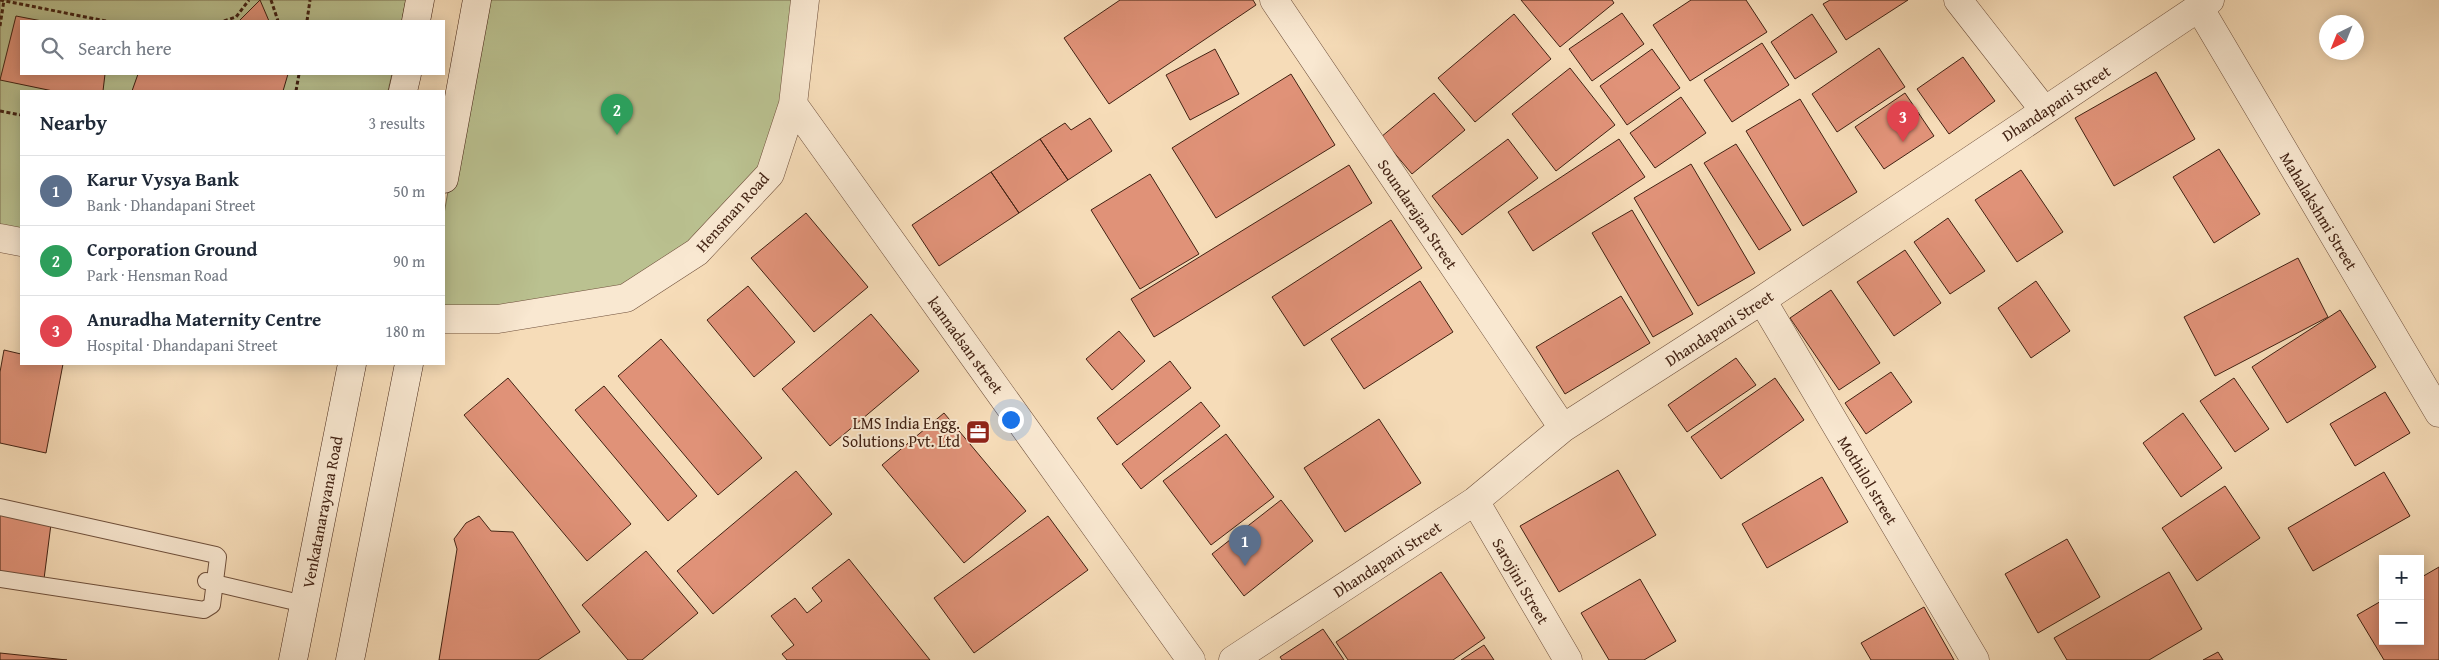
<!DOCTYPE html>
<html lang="en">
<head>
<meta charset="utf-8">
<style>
  body { margin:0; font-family:"Gentium Book Plus",serif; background:#f2f2f3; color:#1f2937 }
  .controls { position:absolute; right:15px; bottom:15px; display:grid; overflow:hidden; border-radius:0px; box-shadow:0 2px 12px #0003 }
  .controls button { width:45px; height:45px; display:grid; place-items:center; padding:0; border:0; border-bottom:1px solid #e0e1e3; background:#fff; color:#1f2937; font:25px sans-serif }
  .compass { position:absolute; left:2319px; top:15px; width:45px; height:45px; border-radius:50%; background:#fff; box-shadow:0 2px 12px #0003; rotate:223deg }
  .you { position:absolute; left:1010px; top:419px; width:18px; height:18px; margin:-12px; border:4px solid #fff; border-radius:50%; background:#1a73e8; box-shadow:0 0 0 8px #1a73e833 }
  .badge { display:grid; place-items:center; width:32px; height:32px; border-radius:50%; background:#8f2418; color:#fff; font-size:16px; font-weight:700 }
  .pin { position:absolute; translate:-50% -41px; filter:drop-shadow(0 1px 2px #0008) }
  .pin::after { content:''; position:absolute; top:26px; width:18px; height:15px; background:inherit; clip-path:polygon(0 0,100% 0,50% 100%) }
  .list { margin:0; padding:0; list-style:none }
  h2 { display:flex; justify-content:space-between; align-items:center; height:65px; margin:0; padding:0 20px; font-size:21px }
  h2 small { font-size:16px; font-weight:400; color:#747a83 }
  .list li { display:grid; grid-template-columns:32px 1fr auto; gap:15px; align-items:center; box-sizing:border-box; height:70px; padding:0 20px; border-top:1px solid #e0e1e3 }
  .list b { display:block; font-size:19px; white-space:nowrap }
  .list p { margin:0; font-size:16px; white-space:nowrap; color:#747a83 }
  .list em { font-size:16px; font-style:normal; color:#747a83 }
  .icon { flex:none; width:28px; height:28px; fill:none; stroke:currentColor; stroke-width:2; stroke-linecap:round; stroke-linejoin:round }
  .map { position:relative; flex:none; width:2439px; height:660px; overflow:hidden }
  .search { position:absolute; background:#fff; box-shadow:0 2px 12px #0003; left:20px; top:20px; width:425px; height:55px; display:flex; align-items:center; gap:12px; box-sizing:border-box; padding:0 18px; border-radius:0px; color:#747a83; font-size:19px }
  .panel { position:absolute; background:#fff; box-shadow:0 2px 12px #0003; left:20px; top:90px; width:425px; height:275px; border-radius:0px }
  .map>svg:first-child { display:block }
  .green { fill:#bac190; stroke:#7e7252 }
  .building { fill:#e09278; stroke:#422213 }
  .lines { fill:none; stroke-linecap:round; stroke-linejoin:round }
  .service-casing { stroke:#6f503c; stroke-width:18 }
  .minor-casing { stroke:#6f503c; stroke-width:29 }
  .secondary-casing { stroke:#422213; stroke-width:29 }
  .path { stroke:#422213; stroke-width:3; stroke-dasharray:4 2.5; stroke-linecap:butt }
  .service { stroke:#f9e8d1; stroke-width:16 }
  .minor { stroke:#f9e8d1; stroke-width:28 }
  .secondary { stroke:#f9e8d1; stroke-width:28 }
  .labels { text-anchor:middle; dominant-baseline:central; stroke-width:4; stroke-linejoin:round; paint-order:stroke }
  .street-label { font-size:16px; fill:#422213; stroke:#f9e8d1 }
  .poi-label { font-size:16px; fill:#422213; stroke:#f9e8d1; text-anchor:end }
</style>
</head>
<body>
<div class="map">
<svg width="2439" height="660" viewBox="0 0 2439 660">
  <rect width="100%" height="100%" fill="#f6dcb8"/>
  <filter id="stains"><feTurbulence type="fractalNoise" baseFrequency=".004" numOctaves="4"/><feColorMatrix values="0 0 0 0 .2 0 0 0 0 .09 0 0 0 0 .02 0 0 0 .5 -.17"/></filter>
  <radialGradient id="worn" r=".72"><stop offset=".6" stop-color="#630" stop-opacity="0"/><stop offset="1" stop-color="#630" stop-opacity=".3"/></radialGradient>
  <path class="green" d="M0,0H406L402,21H21V74H392L388,91H21V233L0,229Z
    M482,0H799L787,101L765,169L695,244L627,287L504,307L444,308V214Z"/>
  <path class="building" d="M260,0L269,21H239Z
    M1120,0H1253L1256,5L1109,104L1064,38Z
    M1521,0H1612L1614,3L1560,47Z
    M1691,0H1746L1767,32L1690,81L1653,25Z
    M1830,0H1908L1846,40L1823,4Z
    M1622,13L1644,44L1592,81L1569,49Z
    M1514,14L1551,59L1475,122L1438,78Z
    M1812,14L1837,52L1795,79L1771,42Z
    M16,16L42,21H21V74H105L103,91H53L0,80Z
    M1762,43L1789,85L1732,122L1704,80Z
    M1879,48L1905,87L1837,132L1812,94Z
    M1215,49L1239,94L1190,120L1166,75Z
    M1652,49L1680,88L1627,125L1600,86Z
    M1963,57L1995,101L1949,134L1917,89Z
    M1570,68L1615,125L1556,171L1512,114Z
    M2156,72L2195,139L2114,186L2075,118Z
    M138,74H288L283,91H132Z
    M1291,74L1335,145L1216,218L1172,148Z
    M1434,93L1465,130L1412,174L1381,137Z
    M1905,93L1934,136L1884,169L1855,127Z
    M1681,97L1706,133L1655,168L1630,133Z
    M1800,99L1857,192L1803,226L1746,131Z
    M1090,118L1112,151L1068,180L1040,139L1065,123L1071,130Z
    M1040,139L1068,180L1019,213L991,172Z
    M1508,139L1538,178L1462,235L1432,196Z
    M1619,139L1645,177L1533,251L1508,212Z
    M1736,144L1791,230L1759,250L1704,163Z
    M2219,149L2260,214L2214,243L2173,177Z
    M1691,164L1755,273L1698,306L1634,198Z
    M1349,165L1372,203L1154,337L1131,299Z
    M2021,170L2063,232L2017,262L1975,200Z
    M991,172L1019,213L939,266L912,225Z
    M1150,174L1199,254L1140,289L1091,210Z
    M1632,210L1693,314L1653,337L1592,233Z
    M806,213L868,287L814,332L751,258Z
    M1948,218L1985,271L1950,294L1914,242Z
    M1391,220L1422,268L1304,346L1272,297Z
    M1905,250L1941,303L1894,336L1857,282Z
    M2298,258L2328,317L2215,376L2184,317Z
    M1420,281L1453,332L1364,389L1331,339Z
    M2036,281L2070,331L2031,358L1998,308Z
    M748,286L795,342L754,377L707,320Z
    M1831,290L1880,363L1839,390L1790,318Z
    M1621,296L1650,343L1565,394L1536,347Z
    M2340,310L2376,367L2287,423L2252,367Z
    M871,314L919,371L830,446L782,389Z
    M1119,331L1145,361L1112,390L1086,359Z
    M661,339L762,458L718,495L618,376Z
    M4,350L21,354V364H63L46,453L0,443V372Z
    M1736,358L1756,385L1687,432L1668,405Z
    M1170,361L1191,388L1117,445L1097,418Z
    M1891,372L1912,402L1866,434L1845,403Z
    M508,378L631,524L587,561L464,415Z
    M1775,378L1804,420L1721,479L1691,437Z
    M2234,378L2269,429L2235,452L2200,401Z
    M604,386L697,496L668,521L575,410Z
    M2385,392L2410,433L2355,466L2330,424Z
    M1201,402L1220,426L1141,489L1122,464Z
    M944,413L1026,511L964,563L882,465Z
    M2183,413L2222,468L2181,497L2143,443Z
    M1379,419L1421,483L1345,532L1304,468Z
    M1226,434L1274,497L1211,545L1163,481Z
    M1618,470L1656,535L1559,592L1520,526Z
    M796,471L832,514L713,614L677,571Z
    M2384,472L2410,516L2313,571L2288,528Z
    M1822,477L1848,522L1767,568L1742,524Z
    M2225,486L2260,538L2197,581L2162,528Z
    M1281,500L1313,541L1244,596L1212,554Z
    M0,512L51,524L44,579L0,572Z
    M479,516L491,531L513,532L580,632L538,660H439L457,549L454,539L466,523Z
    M1048,516L1088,570L974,653L934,598Z
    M2067,539L2100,597L2038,633L2005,574Z
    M646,551L698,613L642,660H628L582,605Z
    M849,559L930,660H787L782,654L794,645L771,616L795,598L807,613L822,601L812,588Z
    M2439,567V660H2384L2357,615L2383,600V641H2420V578Z
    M1441,572L1485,638L1453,660H1348L1336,642Z
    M2169,572L2202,629L2149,660H2067L2054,638Z
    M1640,579L1676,641L1644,660H1609L1581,613Z
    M1924,607L1954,660H1871L1861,643Z
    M1323,629L1344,660H1282L1280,657Z
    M1484,645L1494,660H1461Z
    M2218,652L2223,660H2203Z
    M0,653L67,660H0Z"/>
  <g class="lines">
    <defs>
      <path id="service" d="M0,507L216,555L218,557L212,605L204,610L0,579
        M206,581L304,604"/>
      <path id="minor" d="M1274,0L1563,428
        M1958,0L2044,110
        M2200,9L2439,413
        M793,104L1191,660
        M0,238L21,242
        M1762,300L1975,660
        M444,319H498L626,298L697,252L770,174L793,104L805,0
        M1475,501L1568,660
        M1233,660L1475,501L1563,428L1762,300L2210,0"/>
      <path id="secondary" d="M416,21L420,0
        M403,91L407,74
        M444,179L477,0
        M293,660L352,364
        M350,660L409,364"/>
    </defs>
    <use href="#service" class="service-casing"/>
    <use href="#minor" class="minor-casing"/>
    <use href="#secondary" class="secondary-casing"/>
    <path class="path" d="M0,0L106,21
      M271,0L278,21
      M224,21L236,17L249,0
      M307,21L310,0
      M0,26L4,0
      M296,91L299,74
      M0,111L21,115"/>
    <use href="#service" class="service"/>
    <use href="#minor" class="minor"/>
    <use href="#secondary" class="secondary"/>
  </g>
  <defs>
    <symbol id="office-square" viewBox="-11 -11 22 22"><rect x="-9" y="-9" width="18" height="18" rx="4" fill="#8f2418" stroke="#f9e8d1"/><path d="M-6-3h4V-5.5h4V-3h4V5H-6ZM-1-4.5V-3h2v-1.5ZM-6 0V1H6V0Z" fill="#fff"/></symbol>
  </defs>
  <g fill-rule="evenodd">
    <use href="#office-square" x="964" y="418" width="28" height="28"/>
  </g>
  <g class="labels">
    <g class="street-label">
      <text transform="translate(2056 103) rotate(-33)">Dhandapani Street</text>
      <text transform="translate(2319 211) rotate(59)">Mahalakshmi Street</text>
      <text transform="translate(732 212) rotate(-48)">Hensman Road</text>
      <text transform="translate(1418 214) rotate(56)">Soundarajan Street</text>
      <text transform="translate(1719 328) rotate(-33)">Dhandapani Street</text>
      <text transform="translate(966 345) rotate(54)">kannadsan street</text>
      <text transform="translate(1868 480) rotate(59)">Mothilol street</text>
      <text transform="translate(322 512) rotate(-79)">Venkatanarayana Road</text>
      <text transform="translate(1387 559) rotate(-33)">Dhandapani Street</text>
      <text transform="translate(1521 581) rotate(60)">Sarojini Street</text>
    </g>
    <g class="poi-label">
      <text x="960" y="423">LMS India Engg.<tspan x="960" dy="18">Solutions Pvt. Ltd</tspan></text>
    </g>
  </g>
  <rect width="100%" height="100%" filter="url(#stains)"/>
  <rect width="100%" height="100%" fill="url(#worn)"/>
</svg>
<div class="controls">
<button>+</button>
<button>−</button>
</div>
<svg class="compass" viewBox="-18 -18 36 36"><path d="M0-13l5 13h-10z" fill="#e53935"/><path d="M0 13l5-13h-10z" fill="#747a83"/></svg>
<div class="you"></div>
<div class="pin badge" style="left:1245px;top:566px;background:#5c6f8a">1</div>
<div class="pin badge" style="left:617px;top:135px;background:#2e9e5b">2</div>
<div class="pin badge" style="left:1903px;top:142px;background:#e0444e">3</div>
<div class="search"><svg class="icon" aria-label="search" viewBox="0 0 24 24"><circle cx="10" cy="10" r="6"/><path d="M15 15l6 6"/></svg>Search here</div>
<section class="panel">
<h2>Nearby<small>3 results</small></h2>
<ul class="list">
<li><span class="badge" style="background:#5c6f8a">1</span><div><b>Karur Vysya Bank</b><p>Bank · Dhandapani Street</p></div><em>50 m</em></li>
<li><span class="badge" style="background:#2e9e5b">2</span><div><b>Corporation Ground</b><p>Park · Hensman Road</p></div><em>90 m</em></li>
<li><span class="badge" style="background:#e0444e">3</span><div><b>Anuradha Maternity Centre</b><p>Hospital · Dhandapani Street</p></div><em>180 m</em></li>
</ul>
</section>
</div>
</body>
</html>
